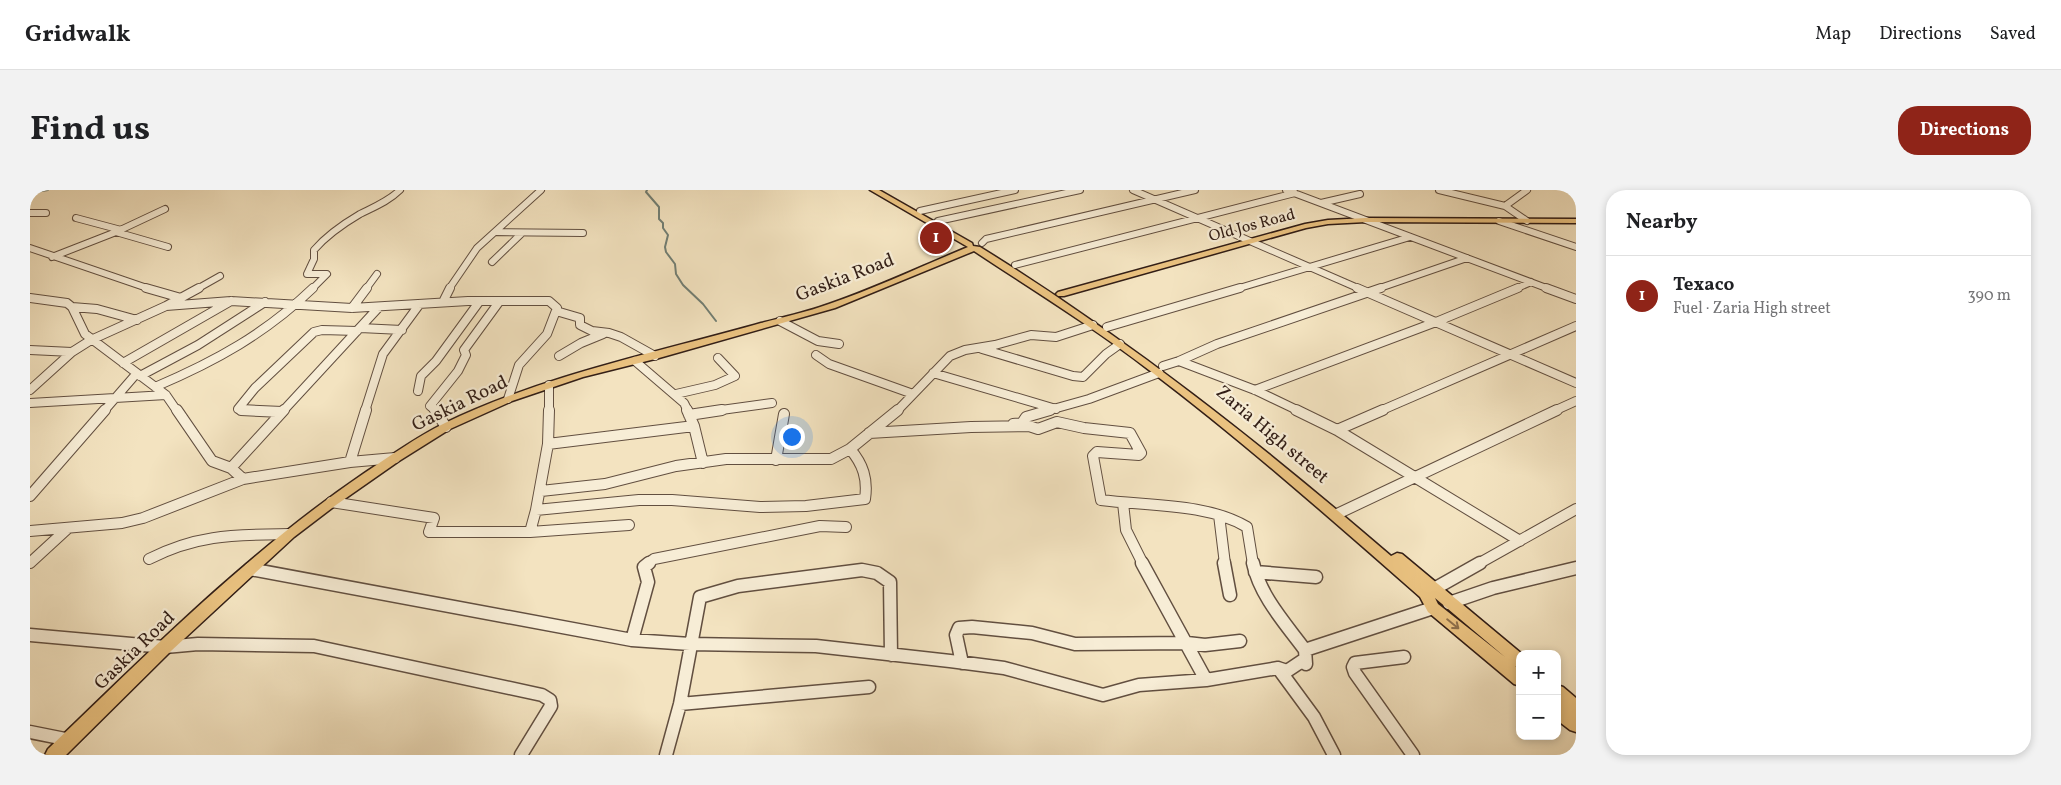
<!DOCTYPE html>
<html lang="en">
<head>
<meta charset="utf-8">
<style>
  body { margin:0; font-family:Vollkorn,serif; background:#f2f2f2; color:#202124 }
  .controls { position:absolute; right:15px; bottom:15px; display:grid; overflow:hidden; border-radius:10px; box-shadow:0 2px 8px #0003 }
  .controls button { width:45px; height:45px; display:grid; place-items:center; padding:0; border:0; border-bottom:1px solid #e0e0e0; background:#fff; color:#202124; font:25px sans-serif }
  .you { position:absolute; left:761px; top:246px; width:18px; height:18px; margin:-12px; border:4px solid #fff; border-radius:50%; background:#1a73e8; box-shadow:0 0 0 8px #1a73e833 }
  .badge { display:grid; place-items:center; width:32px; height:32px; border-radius:50%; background:#8f2418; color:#fff; font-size:16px; font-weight:700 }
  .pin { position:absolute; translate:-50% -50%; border:2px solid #fff; box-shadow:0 1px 5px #0006 }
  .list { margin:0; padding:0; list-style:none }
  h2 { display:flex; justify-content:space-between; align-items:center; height:65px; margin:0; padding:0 20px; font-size:21px }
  h2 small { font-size:16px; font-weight:400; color:#757577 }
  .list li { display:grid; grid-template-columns:32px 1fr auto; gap:15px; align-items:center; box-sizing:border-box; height:80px; padding:0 20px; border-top:1px solid #e0e0e0 }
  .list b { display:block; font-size:19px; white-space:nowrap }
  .list p { margin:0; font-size:16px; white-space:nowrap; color:#757577 }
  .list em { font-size:16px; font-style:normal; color:#757577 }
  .map { position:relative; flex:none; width:1546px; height:565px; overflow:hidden; border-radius:20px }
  header { display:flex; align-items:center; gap:30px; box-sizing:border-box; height:70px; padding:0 25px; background:#fff; border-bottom:1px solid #e0e0e0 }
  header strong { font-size:24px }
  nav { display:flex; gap:28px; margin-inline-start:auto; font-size:18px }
  .intro { display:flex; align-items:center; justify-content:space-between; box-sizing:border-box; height:120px; padding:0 30px }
  h1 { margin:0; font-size:35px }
  .button { padding:12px 22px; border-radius:20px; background:#8f2418; color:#fff; font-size:18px; font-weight:700 }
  main { display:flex; gap:30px; padding:0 30px }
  aside { flex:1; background:#fff; border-radius:20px; box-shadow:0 2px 8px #0003 }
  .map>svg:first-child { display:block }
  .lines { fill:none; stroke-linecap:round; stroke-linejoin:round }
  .stream { stroke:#717e73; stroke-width:2 }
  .minor-far3-casing { stroke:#624f40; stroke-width:8 }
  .minor-far2-casing { stroke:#624f40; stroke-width:10 }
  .minor-far1-casing { stroke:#624f40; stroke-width:12 }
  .minor-casing { stroke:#624f40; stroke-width:15 }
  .major-casing { stroke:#321e16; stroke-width:3 }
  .minor-far3 { stroke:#f7edd6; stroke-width:6 }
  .minor-far2 { stroke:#f7edd6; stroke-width:8 }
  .minor-far1 { stroke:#f7edd6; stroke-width:10 }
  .minor { stroke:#f7edd6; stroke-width:12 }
  .major { fill:#eac280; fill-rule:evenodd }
  .oneway { stroke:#8e704b }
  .labels { text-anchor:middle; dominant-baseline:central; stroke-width:4.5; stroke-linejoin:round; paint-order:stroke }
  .far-street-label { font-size:16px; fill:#321e16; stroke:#f7edd6 }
  .street-label { font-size:19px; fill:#321e16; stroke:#f7edd6 }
</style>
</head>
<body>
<header>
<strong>Gridwalk</strong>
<nav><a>Map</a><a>Directions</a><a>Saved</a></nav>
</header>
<div class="intro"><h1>Find us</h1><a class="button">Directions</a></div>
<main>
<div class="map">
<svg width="1546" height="565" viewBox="0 0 1546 565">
  <rect width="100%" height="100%" fill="#f3e3c0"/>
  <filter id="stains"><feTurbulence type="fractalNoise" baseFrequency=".004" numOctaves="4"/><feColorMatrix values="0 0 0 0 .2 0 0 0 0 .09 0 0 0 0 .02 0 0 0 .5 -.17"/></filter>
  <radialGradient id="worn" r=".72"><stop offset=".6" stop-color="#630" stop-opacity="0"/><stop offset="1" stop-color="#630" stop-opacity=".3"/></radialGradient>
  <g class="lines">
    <path class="stream" d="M617,0L616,2L629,17V29L633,33V38L638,45L635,57L636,62L645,74L646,84L653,95L673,114L686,131
      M0,3L18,0"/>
    <defs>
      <path id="minor-far3" d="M1103,0L1330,99
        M1256,0L1519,99
        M1409,0L1475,16L1497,31
        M1291,13L1330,4
        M1475,16L1497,0
        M890,21L985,0
        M0,23H16
        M46,28L91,40
        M908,31L1050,0
        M1469,31L1546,57
        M86,42L138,57
        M466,42L553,43
        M952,53L956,49L1165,0
        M0,58L120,99
        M22,67L86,42L135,19
        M462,72L492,43
        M985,75L1265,3
        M167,99L190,86
        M282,99L297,84H277L284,69V60C297,45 313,34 330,24C344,17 359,11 370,0
        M336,99L347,84
        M419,99L447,58L511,0
        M1206,99L1380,47
        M1347,99L1437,68
        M1485,99L1501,92"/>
      <path id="minor-far2" d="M116,98L151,108
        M1327,98L1546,193
        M1516,98L1546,109
        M0,108L37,113L42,117L55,144L136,205L147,221
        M413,112L420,98
        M136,116L201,111L322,118L438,111H519L527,118L517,144L489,175L478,209
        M42,117L67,119L107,130
        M322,118L337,98
        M526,121L550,128V135L562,141L579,143L591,147L625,166
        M750,131L788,151L809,154
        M1077,137L1210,98
        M330,138L372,140
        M952,159L1043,186L1053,187L1076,164L1090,154
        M0,160L42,162
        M786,165L799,174L883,204
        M529,166L551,153L573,144
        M605,171L654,213L658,221
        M1149,171L1187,154L1351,98
        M93,173L201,111
        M1133,176L1149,171L1225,200L1269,221
        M903,183L1026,219
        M110,186L168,155L235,112
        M125,197C186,171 235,144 283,98
        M0,200L42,162L61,150L136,116L169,98
        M1225,200L1406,132L1488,98
        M388,201L391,186L406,171L449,112
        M646,204L685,195L705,186L688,168
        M0,213L136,205
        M74,221L107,183
        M230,221L208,219L225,198L284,142L292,140L327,141
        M253,221L349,117
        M335,221L353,164L389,115
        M406,221L400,216L428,181L436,165L434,160L469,112
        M519,221V195
        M684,221L742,213
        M867,221L920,166L935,160L965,155L1001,145L1026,147L1063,135
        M1016,221L1059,209L1129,183
        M1350,221L1546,136
        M1524,221L1546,211"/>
      <path id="minor-far1" d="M147,220L182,271L201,278L213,289
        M211,220L252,222
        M405,220L416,237
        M519,220L518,254L506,320L609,310H642L730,317L776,316L835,309C838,289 833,274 820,259
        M657,220L664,236L673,273
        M1266,220L1307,240L1490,351
        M659,225L692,220
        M983,234L992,233L996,227L1020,220
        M1307,240L1353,220
        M839,243L941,237L999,236L1008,239L1027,232L1054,238L1100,243L1111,263L1109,265L1067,262L1063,266L1071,310C1117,316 1177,313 1217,337L1223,374
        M518,254L664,236
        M746,270L754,224
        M320,272L336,220
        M201,278L254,220
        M511,301L575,294L646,276L696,269H801L820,259L868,220
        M0,306L75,220
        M301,312L404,328L399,342H500
        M1093,313L1096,340L1113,374
        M506,320L500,342L599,335
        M1189,325L1195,374
        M1305,325L1527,220
        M0,341L92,333L113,328L213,289L320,272L365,268
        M119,369C168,344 205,345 259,344
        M0,373L37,339
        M617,374L624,369L790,336L816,337
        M1448,374L1546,319"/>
      <path id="minor" d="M1112,373L1176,490
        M1194,373L1200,405
        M1223,373C1230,406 1255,433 1275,460
        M220,379L602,450L660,454L786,456L920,471L974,478L1073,505L1109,495L1176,490L1248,478L1257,481L1272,471L1276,474L1275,460L1403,418
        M1225,382L1286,387
        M1404,399L1450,373
        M1419,413L1463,398L1546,378
        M0,445L135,457L168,454L284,456L512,505L520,510L521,516L491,565
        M602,450L618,392L614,377L619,373
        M1374,467L1325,473L1323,477L1325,483L1383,565
        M932,473L926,445L929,438L942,437L1002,443L1045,454L1157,453L1175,455L1210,451
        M1248,478L1284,527L1304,565
        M650,514L839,497
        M0,542L40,550
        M636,565L650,514L670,407L708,396L832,380L847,383L860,392L861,465"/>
      <path id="major" d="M840,0H849L942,53L943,56L950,57C1097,148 1231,254 1361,366L1367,363L1372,364L1492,464H1490V477L1485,476L1490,479V496L1484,494L1398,422L1390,407C1301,329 1213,251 1119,180C1063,137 1003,100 944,61L805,118L629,168L553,187L482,211L420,239L369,271L306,315L264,347L141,461L36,565H15L18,559C118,463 217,363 333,284C359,267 386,247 415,233C515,185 625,163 731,133C754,127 777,122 799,114C846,98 892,76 938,57ZM1405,408L1475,467L1408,414Z
        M1336,28L1546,29V33L1336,32L1298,34L1276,38L1034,106H1028L1026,104L1028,102L1275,34L1298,30Z
        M1527,495L1533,497L1546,508V542L1540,540L1527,530V513H1529Z"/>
    </defs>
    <use href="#minor-far3" class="minor-far3-casing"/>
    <use href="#minor-far2" class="minor-far2-casing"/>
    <use href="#minor-far1" class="minor-far1-casing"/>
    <use href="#minor" class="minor-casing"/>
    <use href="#major" class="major-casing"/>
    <use href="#minor-far3" class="minor-far3"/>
    <use href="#minor-far2" class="minor-far2"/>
    <use href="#minor-far1" class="minor-far1"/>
    <use href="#minor" class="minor"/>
    <use href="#major" class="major"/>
  </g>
  <defs><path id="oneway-shaft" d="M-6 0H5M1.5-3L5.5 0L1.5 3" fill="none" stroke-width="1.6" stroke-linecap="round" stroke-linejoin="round" transform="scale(1.25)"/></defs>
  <use class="oneway" href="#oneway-shaft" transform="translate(1423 434) rotate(39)"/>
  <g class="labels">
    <g class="far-street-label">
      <text transform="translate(1222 36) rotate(-15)">Old Jos Road</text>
    </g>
    <g class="street-label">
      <text transform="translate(815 88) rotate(-21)">Gaskia Road</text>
      <text transform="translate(430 214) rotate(-26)">Gaskia Road</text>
      <text transform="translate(1242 245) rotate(40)">Zaria High street</text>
      <text transform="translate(105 461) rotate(-44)">Gaskia Road</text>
    </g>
  </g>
  <rect width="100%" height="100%" filter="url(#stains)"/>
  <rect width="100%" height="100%" fill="url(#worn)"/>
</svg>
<div class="controls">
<button>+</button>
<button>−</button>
</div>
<div class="you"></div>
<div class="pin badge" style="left:906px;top:48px">1</div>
</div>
<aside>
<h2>Nearby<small></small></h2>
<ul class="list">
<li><span class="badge">1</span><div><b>Texaco</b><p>Fuel · Zaria High street</p></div><em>390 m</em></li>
</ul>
</aside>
</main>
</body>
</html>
